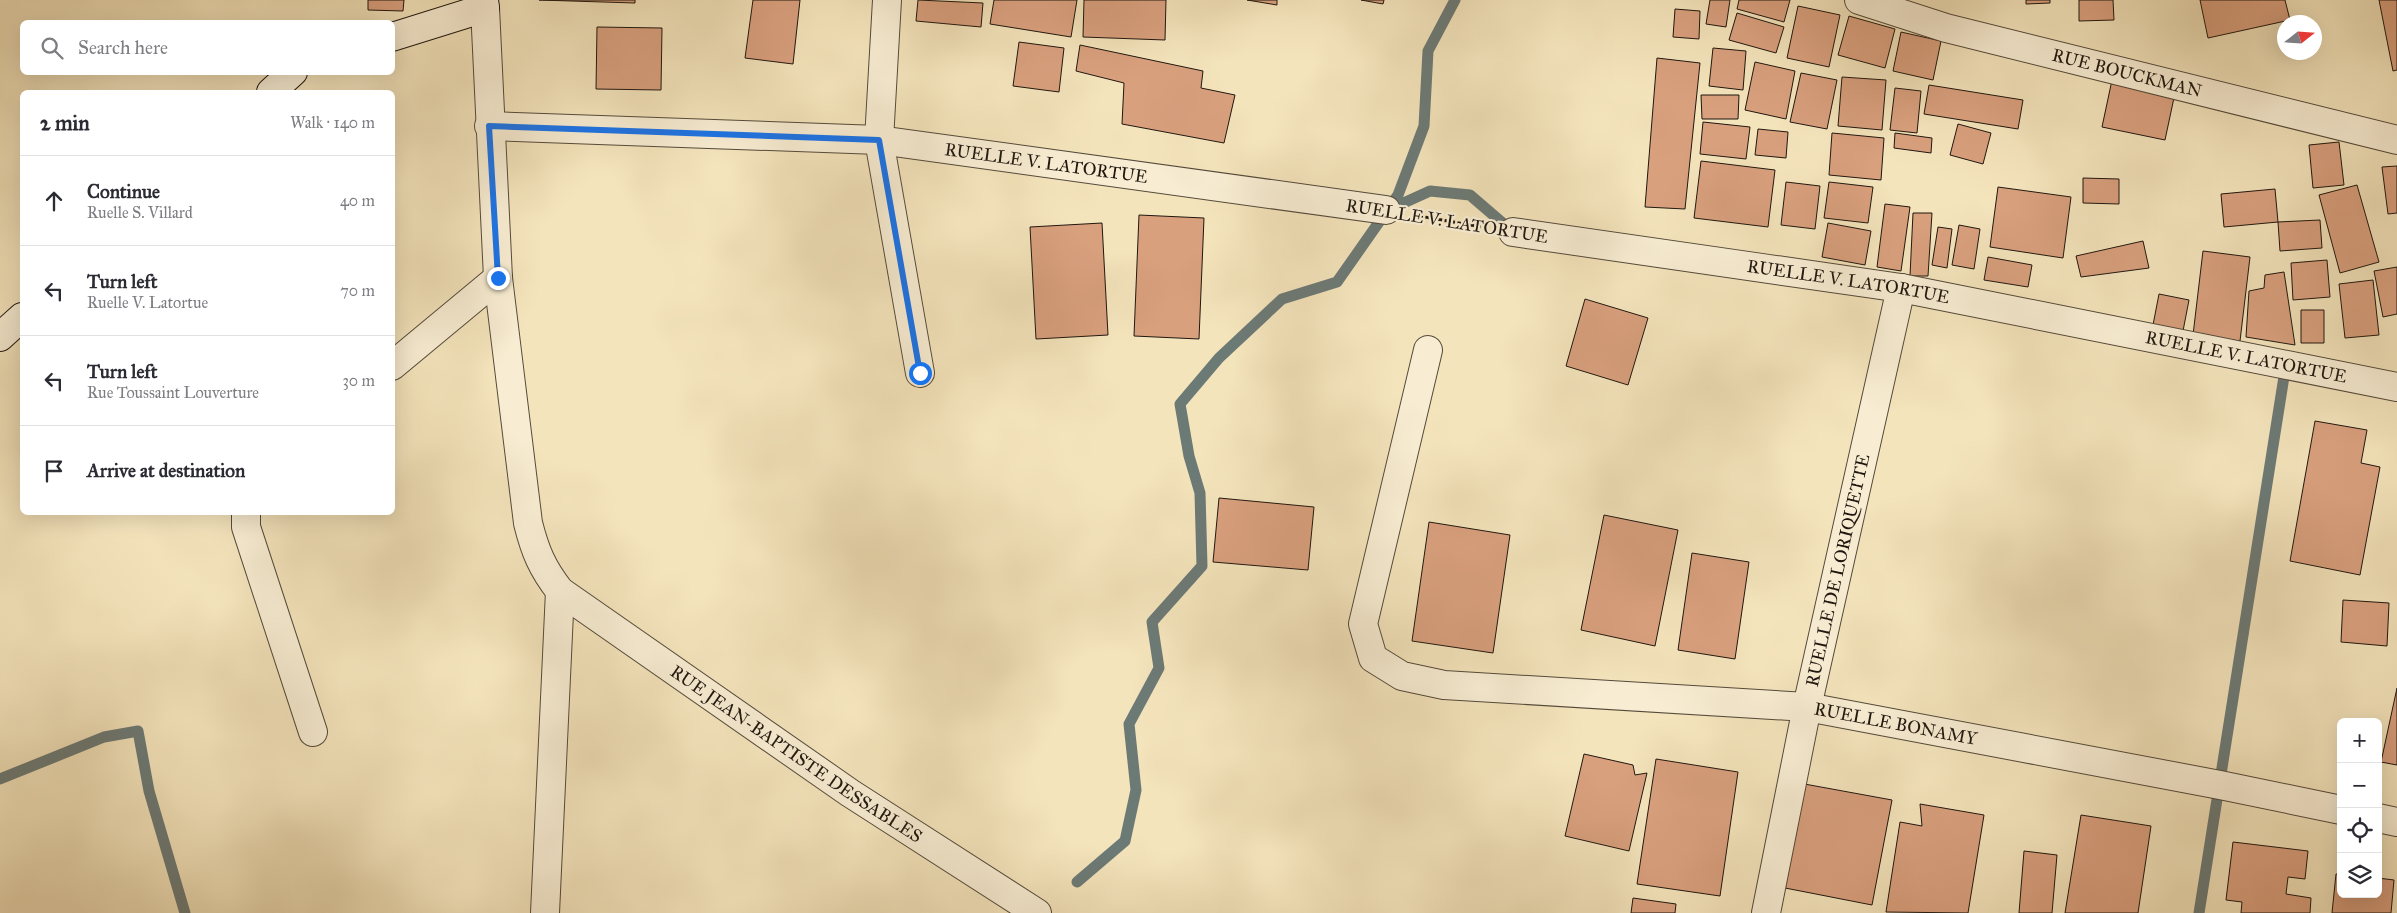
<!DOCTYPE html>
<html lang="en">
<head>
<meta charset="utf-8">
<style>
  body { margin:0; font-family:"IM FELL Great Primer",serif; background:#f7f7f7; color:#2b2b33 }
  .controls { position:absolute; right:15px; bottom:15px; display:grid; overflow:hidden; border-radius:8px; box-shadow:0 5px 20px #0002 }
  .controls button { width:45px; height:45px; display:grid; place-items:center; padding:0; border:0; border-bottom:1px solid #e1e1e2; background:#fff; color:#2b2b33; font:25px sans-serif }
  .compass { position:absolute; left:2277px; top:15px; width:45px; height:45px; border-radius:50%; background:#fff; box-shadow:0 5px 20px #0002; rotate:73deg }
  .stop { position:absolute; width:15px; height:15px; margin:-11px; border:4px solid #1a73e8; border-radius:50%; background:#fff }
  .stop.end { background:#1a73e8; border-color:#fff; box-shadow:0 1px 5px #0008 }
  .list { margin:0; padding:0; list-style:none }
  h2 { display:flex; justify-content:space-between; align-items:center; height:65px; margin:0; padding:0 20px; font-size:21px }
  h2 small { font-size:16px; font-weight:400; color:#7c7c81 }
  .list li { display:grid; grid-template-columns:32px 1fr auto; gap:15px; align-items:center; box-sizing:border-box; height:90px; padding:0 20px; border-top:1px solid #e1e1e2 }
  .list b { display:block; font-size:19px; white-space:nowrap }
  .list p { margin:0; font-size:16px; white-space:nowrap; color:#7c7c81 }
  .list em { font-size:16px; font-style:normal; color:#7c7c81 }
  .icon { flex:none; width:28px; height:28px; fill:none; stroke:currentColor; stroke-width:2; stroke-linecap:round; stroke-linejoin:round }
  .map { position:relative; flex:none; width:2397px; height:913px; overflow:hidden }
  .search { position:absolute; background:#fff; box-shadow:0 5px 20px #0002; left:20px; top:20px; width:375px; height:55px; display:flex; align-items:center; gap:12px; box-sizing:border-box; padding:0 18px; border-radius:8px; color:#7c7c81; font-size:19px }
  .panel { position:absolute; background:#fff; box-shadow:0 5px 20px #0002; left:20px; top:90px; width:375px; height:425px; border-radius:8px }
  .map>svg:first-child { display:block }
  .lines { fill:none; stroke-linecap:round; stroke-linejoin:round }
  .stream { stroke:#6c7a76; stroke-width:11 }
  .building { fill:#d9a07e; stroke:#1f170f }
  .street-casing { stroke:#544a3a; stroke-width:30 }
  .secondary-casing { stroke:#1f170f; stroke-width:30 }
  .path { stroke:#1f170f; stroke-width:3; stroke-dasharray:4 2.5; stroke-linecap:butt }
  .street { stroke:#f8edd3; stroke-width:28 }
  .secondary { stroke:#f8edd3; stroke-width:28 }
  .route { stroke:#1a73e8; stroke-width:6 }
  .labels { text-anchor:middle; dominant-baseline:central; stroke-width:4.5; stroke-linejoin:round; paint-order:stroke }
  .street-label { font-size:18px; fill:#1f170f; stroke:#f8edd3 }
</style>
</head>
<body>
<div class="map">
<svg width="2397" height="913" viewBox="0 0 2397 913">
  <rect width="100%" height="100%" fill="#f4e4bc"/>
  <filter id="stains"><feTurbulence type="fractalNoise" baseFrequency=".004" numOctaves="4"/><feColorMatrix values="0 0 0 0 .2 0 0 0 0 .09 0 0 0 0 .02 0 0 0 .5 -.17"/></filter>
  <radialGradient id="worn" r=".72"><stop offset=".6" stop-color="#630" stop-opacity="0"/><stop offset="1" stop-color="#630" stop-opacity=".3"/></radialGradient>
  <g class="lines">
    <path class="stream" d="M1388,210L1430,191L1470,195L1513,232
      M0,779L104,737L138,731L149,791L185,913
      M1077,882L1125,841L1136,790L1129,724L1159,668L1152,622L1202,566L1200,493L1189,456L1180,404L1219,358L1282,299L1337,282L1398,195L1424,126L1428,51L1455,0
      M2199,913L2286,364"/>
  </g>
  <path class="building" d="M368,0H404L403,11L368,10Z
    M539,0H635V3Z
    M753,0H800L793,64L745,58Z
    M918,0L983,3L981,27L916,21Z
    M994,0H1077L1071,37L990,24Z
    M1084,0H1166L1165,40L1083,37Z
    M1247,0H1277V5Z
    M1361,0H1384L1383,4Z
    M1710,0H1730L1726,27L1706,24Z
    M1739,0H1790L1784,22L1737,9Z
    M2026,0H2050V3L2026,4Z
    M2079,0H2113L2114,20L2079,21Z
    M2200,0H2285L2290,20L2208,38Z
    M2379,0H2397V70L2393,71Z
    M1798,6L1840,15L1829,67L1787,58Z
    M1675,9L1700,11L1699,39L1673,37Z
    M1737,13L1784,27L1776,53L1729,40Z
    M1849,16L1895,29L1885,68L1838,55Z
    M597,27L662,28L661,90L596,89Z
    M1901,32L1941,41L1933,80L1893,71Z
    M1019,42L1064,48L1059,92L1013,86Z
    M1080,45L1203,71L1201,88L1235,95L1224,143L1122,124L1124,83L1076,71Z
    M1713,48L1746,51L1743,90L1709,86Z
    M1657,58L1700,63L1685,209L1645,207Z
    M1755,62L1795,71L1786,119L1745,110Z
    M1801,73L1837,80L1827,129L1790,122Z
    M1842,77L1886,80L1882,130L1838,126Z
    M2112,80L2175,93L2165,140L2102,127Z
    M1929,85L2023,100L2018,129L1924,114Z
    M1895,88L1921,91L1917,133L1890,130Z
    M1701,95H1739L1738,119H1702Z
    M1703,122L1750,127L1746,159L1700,154Z
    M1958,124L1991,133L1983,164L1950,155Z
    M1758,129L1788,132L1786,158L1755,155Z
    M1832,133L1884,138L1881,180L1829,175Z
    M1895,133L1932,138L1931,153L1894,148Z
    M2339,142L2344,185L2313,188L2309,145Z
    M1701,161L1775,170L1768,227L1694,218Z
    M2397,166V213L2388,214L2382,167Z
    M2083,178L2119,179V204L2083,203Z
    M1786,182L1820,186L1815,229L1781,225Z
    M1829,182L1873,187L1868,223L1824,218Z
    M2357,185L2379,262L2340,273L2319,195Z
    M1998,187L2071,197L2063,258L1990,247Z
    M2275,189L2278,222L2224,227L2221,194Z
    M1885,204L1910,207L1901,271L1877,267Z
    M1913,213H1932L1928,276H1910Z
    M1139,215L1204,218L1199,339L1134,336Z
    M2320,220L2322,248L2280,251L2278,222Z
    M1102,223L1108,335L1036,339L1030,227Z
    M1828,223L1871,231L1865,265L1822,257Z
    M1959,225L1980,229L1974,269L1952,265Z
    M1938,227L1952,229L1947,268L1932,265Z
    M2143,241L2149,268L2081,277L2076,256Z
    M2203,251L2250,257L2240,341L2193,335Z
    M1988,257L2032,265L2028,287L1984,280Z
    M2327,260L2330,297L2293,300L2291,263Z
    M2397,267V314L2383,317L2374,271Z
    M2284,272L2295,345L2246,337L2249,291L2264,288L2265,275Z
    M2373,280L2379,335L2345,338L2339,284Z
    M2159,294L2189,300L2183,331L2153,325Z
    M1585,299L1648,318L1628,385L1566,366Z
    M2301,310H2324V343H2301Z
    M2315,421L2367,430L2361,463L2380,467L2360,575L2290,561Z
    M1219,498L1314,507L1308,570L1213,562Z
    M1604,515L1678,530L1655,646L1581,630Z
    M1429,522L1510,535L1493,653L1412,641Z
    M1692,553L1749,562L1735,659L1678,650Z
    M2343,600L2389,603L2387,646L2341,642Z
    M2397,688V765L2381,762Z
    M1584,754L1633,765L1635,775L1647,773L1629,851L1565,836Z
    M1656,759L1738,772L1720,896L1637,884Z
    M1799,783L1892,800L1872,905L1780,887Z
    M1920,804L1984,815L1968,913L1886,912L1900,822L1922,826Z
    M2081,815L2151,826L2138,913H2065Z
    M2233,842L2308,851L2305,879L2288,877L2286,894L2311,898L2310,913H2241L2242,902L2226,900Z
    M2024,851L2057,855L2052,913H2019Z
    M2336,874H2341V894H2378V878L2394,880L2391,913H2332Z
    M1633,898L1676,904L1675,913H1631Z"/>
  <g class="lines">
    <defs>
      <g id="street">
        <path d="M887,0L879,140L920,373"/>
        <path id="s1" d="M1859,0L1946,28L2397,140"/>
        <path id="s2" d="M485,8L498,278L528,523C535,551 542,568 560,591L850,793L1037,913"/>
        <path id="s3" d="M489,126L879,140L1386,210"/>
        <path id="s4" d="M1513,232L1901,288L2397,387"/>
        <path id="s5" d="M1428,350L1363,624L1373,658L1402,676L1444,685L1807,707L2220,785L2341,810"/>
        <path d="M392,366L498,278"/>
        <path d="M246,512V527L313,732"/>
        <path d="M2378,818L2397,822"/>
        <path d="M545,913L560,591"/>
        <path id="s6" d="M1766,913L1807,707L1901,288"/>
      </g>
      <path id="secondary" d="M392,37L485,8L484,0
        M271,92L293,72
        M0,337L22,317"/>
    </defs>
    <use href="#street" class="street-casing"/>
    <use href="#secondary" class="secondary-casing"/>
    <path class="path" d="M1419,216L1482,227"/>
    <use href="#street" class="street"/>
    <use href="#secondary" class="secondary"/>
  </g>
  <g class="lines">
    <path class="route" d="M498,278L489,126L879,140L920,373"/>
  </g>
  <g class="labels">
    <g class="street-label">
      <text stroke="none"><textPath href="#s1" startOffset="278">RUE BOUCKMAN</textPath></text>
      <text stroke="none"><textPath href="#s3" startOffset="559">RUELLE V. LATORTUE</textPath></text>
      <text transform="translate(1447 221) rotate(9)">RUELLE V. LATORTUE</text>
      <text stroke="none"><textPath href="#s4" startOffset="339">RUELLE V. LATORTUE</textPath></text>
      <text stroke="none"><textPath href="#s4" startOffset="744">RUELLE V. LATORTUE</textPath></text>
      <text stroke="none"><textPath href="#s6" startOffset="350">RUELLE DE LORIQUETTE</textPath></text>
      <text stroke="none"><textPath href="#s5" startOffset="848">RUELLE BONAMY</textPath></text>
      <text stroke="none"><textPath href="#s2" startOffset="880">RUE JEAN-BAPTISTE DESSABLES</textPath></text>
    </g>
  </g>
  <rect width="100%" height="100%" filter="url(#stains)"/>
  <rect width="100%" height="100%" fill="url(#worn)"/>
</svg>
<div class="controls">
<button>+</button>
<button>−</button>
<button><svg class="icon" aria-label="locate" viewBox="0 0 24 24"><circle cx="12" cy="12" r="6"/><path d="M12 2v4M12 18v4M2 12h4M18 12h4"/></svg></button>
<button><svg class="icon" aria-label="layers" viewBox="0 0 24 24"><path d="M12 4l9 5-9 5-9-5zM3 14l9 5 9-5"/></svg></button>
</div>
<svg class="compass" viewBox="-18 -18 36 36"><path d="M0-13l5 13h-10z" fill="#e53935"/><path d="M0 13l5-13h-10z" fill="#7c7c81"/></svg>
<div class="stop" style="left:920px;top:373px"></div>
<div class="stop end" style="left:498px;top:278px"></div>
<div class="search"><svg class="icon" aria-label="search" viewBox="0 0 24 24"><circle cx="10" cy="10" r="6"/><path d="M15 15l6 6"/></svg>Search here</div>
<section class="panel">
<h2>2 min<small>Walk · 140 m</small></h2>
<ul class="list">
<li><svg class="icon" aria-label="ahead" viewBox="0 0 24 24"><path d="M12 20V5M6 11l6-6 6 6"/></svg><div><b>Continue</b><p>Ruelle S. Villard</p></div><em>40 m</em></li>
<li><svg class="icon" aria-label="left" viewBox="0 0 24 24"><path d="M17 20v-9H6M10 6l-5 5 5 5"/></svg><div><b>Turn left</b><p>Ruelle V. Latortue</p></div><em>70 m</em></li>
<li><svg class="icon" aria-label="left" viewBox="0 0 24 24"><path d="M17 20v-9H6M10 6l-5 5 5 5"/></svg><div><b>Turn left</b><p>Rue Toussaint Louverture</p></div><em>30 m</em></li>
<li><svg class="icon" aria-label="arrive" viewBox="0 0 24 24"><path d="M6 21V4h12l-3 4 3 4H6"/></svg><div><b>Arrive at destination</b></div></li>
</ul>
</section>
</div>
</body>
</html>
